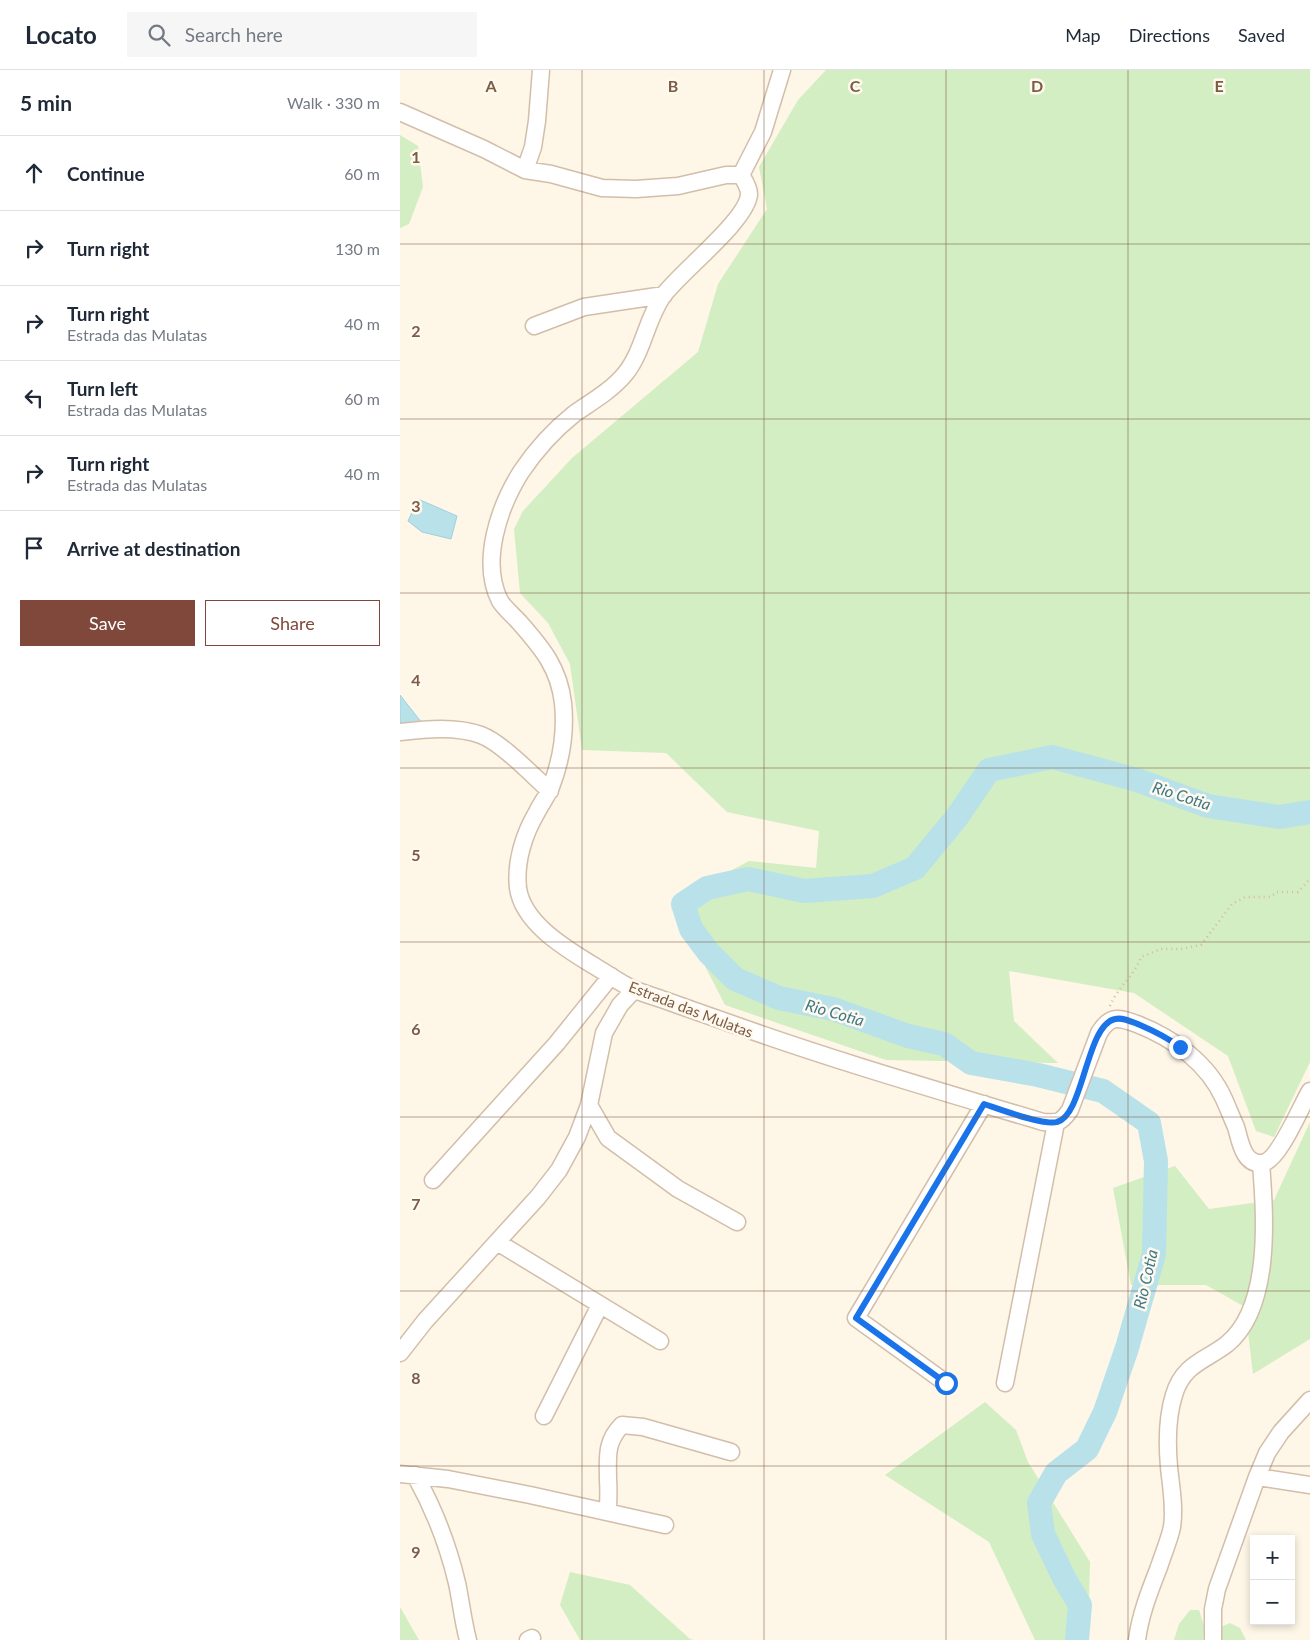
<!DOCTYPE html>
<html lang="en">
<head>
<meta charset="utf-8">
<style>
  body { margin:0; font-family:Lato,sans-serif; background:#f6f6f7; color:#1f2937 }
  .controls { position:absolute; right:15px; bottom:15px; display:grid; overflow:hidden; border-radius:0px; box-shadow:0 2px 8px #0003 }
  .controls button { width:45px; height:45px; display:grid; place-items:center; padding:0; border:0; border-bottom:1px solid #e0e1e3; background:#fff; color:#1f2937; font:25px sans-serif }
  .stop { position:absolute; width:15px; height:15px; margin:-11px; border:4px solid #1a73e8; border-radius:50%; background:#fff }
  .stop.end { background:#1a73e8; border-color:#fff; box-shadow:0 1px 5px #0008 }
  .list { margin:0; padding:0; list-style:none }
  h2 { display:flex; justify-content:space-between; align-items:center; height:65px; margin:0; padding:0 20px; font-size:21px }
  h2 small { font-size:16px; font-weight:400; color:#747a83 }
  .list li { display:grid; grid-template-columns:32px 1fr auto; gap:15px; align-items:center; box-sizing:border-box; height:75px; padding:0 20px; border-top:1px solid #e0e1e3 }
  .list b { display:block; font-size:19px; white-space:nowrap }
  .list p { margin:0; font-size:16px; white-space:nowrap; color:#747a83 }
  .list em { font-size:16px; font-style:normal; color:#747a83 }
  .actions { display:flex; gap:10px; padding:15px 20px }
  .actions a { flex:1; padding:11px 0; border:1px solid #7f483b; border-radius:0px; text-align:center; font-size:18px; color:#7f483b }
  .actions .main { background:#7f483b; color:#fff }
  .icon { flex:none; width:28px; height:28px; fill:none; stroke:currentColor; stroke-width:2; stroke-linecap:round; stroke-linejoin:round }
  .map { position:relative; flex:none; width:910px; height:1570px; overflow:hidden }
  header { display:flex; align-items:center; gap:30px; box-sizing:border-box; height:70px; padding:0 25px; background:#fff; border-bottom:1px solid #e0e1e3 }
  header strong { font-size:24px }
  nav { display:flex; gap:28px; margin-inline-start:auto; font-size:18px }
  .search { width:350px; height:45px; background:#f6f6f7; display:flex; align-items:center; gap:12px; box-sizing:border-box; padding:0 18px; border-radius:0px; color:#747a83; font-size:19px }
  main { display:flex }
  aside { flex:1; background:#fff }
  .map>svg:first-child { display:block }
  .green { fill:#d2eec2 }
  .water { fill:#b8e1ea; stroke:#9dd1dd }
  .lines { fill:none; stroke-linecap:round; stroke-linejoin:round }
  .river { stroke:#b8e1ea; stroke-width:24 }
  .minor-casing { stroke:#d2beaa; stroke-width:19 }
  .path { stroke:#dcb89d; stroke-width:2.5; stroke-dasharray:1 4; stroke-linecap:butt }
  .minor { stroke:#fff; stroke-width:16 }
  .route { stroke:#1a73e8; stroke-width:6 }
  .grid { fill:none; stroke:#7b5c47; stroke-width:1; stroke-opacity:0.55 }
  .labels { text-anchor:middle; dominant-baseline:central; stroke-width:5; stroke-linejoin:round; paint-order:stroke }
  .street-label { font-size:15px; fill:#7b5c47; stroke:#fff9ee }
  .water-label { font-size:16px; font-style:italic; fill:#3b7989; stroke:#fff9ee }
  .grid-label { font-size:16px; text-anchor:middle; font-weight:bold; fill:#7b5c47; stroke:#fff9ee; stroke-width:5; stroke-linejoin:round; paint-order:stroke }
</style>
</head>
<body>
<header>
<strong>Locato</strong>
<div class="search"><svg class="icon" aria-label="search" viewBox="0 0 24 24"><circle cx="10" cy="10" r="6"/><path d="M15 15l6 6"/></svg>Search here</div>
<nav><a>Map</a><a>Directions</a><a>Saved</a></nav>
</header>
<main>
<aside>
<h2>5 min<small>Walk · 330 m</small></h2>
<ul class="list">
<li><svg class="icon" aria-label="ahead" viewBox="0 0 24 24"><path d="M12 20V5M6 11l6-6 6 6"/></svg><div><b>Continue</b></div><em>60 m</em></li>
<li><svg class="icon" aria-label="right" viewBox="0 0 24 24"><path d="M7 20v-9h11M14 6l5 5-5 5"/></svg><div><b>Turn right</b></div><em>130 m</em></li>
<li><svg class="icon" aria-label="right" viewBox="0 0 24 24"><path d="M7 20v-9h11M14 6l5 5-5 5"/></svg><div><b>Turn right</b><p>Estrada das Mulatas</p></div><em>40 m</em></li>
<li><svg class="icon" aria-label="left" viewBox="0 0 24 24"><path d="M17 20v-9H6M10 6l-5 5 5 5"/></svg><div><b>Turn left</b><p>Estrada das Mulatas</p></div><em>60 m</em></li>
<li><svg class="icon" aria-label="right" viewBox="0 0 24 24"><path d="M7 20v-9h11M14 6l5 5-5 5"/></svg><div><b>Turn right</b><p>Estrada das Mulatas</p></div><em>40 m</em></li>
<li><svg class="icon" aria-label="arrive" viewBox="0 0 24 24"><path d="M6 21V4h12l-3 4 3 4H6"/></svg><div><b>Arrive at destination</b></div></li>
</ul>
<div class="actions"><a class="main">Save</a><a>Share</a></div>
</aside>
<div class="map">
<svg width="910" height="1570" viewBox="0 0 910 1570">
  <rect width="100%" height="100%" fill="#fef6e6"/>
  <path class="green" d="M426,0H910V992L874,1067L856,1061L828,986L734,923L609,901L614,951L658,993L486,990L325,935L272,832L349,791L416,798L419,761L327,742L266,683L182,680L170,594L148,553L120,523L114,459L123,441L172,388L298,282L318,214L367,139L359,97L398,30Z
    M0,65L18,76L23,117L9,154L0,158Z
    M910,1052V1269L853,1304L845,1237L806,1215H731L713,1118L775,1096L809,1139L874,1130Z
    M585,1332L616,1360L628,1392L690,1492L688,1570H635L589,1472L485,1405Z
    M170,1502L230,1515L290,1569L294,1570H180L160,1535Z
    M0,1537L19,1570H0Z
    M790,1540H799L804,1556L803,1570H774L779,1554Z
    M830,1553L840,1558L846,1570H820L821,1557Z"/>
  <path class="water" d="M18,429L57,446L51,469L22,462L8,451Z
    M0,625L22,653L0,656Z"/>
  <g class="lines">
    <path class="river" d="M677,1570L680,1535L664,1508L643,1464L639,1433L656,1403L687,1379L705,1342L727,1278L754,1184L756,1091L749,1053L703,1021L638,1005L571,993L544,974L508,966L433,939L379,928L335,909L309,883L291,859L283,834L307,818L348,809L404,821L473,816L515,798L557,747L589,700L652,687L737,710L808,736L879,747L910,742"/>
    <defs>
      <path id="minor" d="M0,42L84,79L125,100L151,104L202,118L236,119L278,116L326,105H341C344,110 349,117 349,124C348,150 279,203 262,227C246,251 243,282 225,304C211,321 191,332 174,344C154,360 135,381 121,402C99,437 80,492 100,531C105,539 114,546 120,553C142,578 159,598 163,633C166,662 161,691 151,717C147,726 141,734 137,742C124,764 115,792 118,818C123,854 168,880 196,897C208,904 220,913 233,919C244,924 256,927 267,931C289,939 312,947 335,955C436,991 540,1021 643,1052C658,1053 661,1053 670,1040L699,963C710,945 718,947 737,954C773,968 808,993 824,1029C828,1038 832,1048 836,1057C840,1070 843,1096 863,1093C879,1090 901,1036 910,1021
        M125,100L133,77L137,51L141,0
        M341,105L363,62L382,0
        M134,256L184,237L264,225
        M0,662C26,659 56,656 81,665C102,673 132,705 150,721
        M189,1035L208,1068L278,1119L337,1152
        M33,1110L157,973L211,906
        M97,1172L260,1271
        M0,1283L25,1251L138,1127L159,1100L177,1067L189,1035L204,963L220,935L234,920
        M546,1313L456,1248L584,1034
        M605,1313L656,1053
        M144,1346L200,1235
        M0,1404L48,1409L130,1425L265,1455
        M15,1405C34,1439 48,1475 57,1513C61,1532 63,1551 68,1570
        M857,1407L910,1415
        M208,1442C208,1432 209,1421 208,1410C208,1388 205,1372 222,1355L243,1357L331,1382
        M128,1570L132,1568
        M737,1570C740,1545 750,1520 759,1497C763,1484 769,1471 772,1457C775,1437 771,1417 769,1397C767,1374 767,1347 774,1325C783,1294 805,1291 827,1274C872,1237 865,1146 861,1093
        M813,1570V1539L817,1519L857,1407L867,1383L881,1362L910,1330"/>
    </defs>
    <use href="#minor" class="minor-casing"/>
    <path class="path" d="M710,936C717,918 735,905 741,887L761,879H781L801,875L832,834L845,827H870L877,822H898L910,809"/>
    <use href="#minor" class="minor"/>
  </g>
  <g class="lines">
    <path class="route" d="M546,1313L456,1248L584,1034C599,1039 644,1056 657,1052C684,1045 686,955 715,949C723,947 732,952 740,955C754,961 768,968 780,977"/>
  </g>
  <path class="grid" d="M182,0V1570M364,0V1570M546,0V1570M728,0V1570M0,174H910M0,349H910M0,523H910M0,698H910M0,872H910M0,1047H910M0,1221H910M0,1396H910"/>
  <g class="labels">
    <g class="street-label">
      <text transform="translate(291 939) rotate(21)">Estrada das Mulatas</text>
    </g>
    <g class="water-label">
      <text transform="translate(782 725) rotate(18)">Rio Cotia</text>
      <text transform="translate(435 942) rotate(16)">Rio Cotia</text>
      <text transform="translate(745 1209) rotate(-77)">Rio Cotia</text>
    </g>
  </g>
  <g class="grid-label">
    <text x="91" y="22">A</text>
    <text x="273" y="22">B</text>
    <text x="455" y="22">C</text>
    <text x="637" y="22">D</text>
    <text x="819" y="22">E</text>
    <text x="16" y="93">1</text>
    <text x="16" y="267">2</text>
    <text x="16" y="442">3</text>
    <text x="16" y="616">4</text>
    <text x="16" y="791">5</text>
    <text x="16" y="965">6</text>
    <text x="16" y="1140">7</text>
    <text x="16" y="1314">8</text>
    <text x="16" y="1488">9</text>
  </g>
</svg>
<div class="controls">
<button>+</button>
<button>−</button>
</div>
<div class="stop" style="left:546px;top:1313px"></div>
<div class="stop end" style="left:780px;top:977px"></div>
</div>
</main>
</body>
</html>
